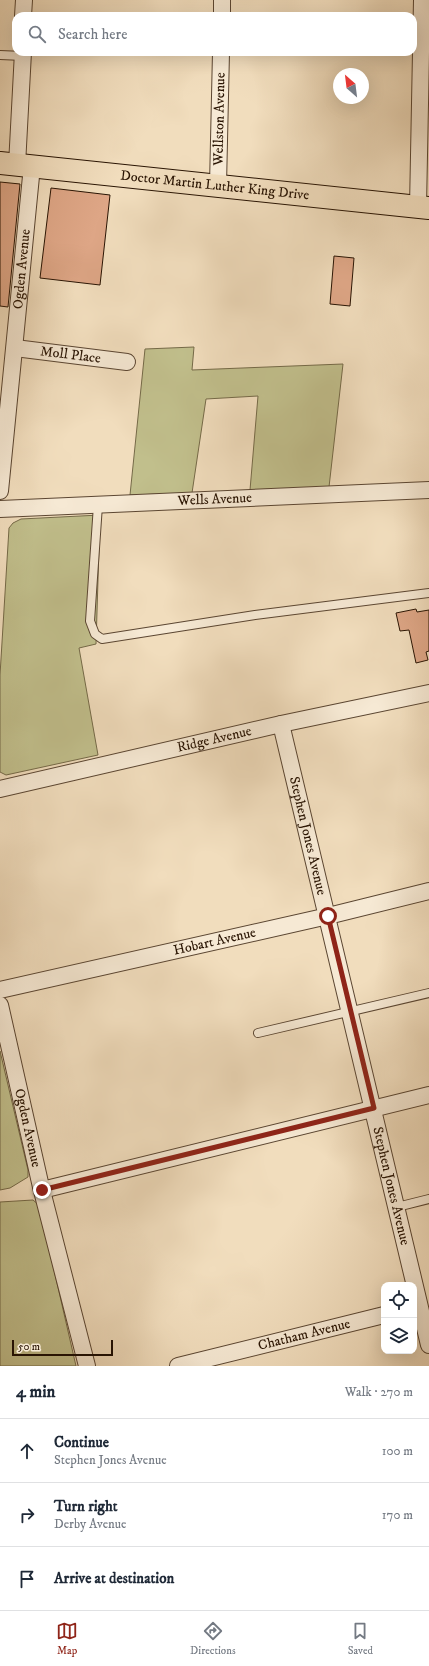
<!DOCTYPE html>
<html lang="en">
<head>
<meta charset="utf-8">
<style>
  body { margin:0; font-family:"IM FELL DW Pica",serif; background:#f6f6f7; color:#1f2937 }
  .controls { position:absolute; right:12px; bottom:12px; display:grid; overflow:hidden; border-radius:8px; box-shadow:0 4px 16px #0002 }
  .controls button { width:36px; height:36px; display:grid; place-items:center; padding:0; border:0; border-bottom:1px solid #e0e1e3; background:#fff; color:#1f2937; font:20px sans-serif }
  .compass { position:absolute; left:333px; top:68px; width:36px; height:36px; border-radius:50%; background:#fff; box-shadow:0 4px 16px #0002; rotate:332deg }
  .scale { position:absolute; left:12px; bottom:10px; width:101px; box-sizing:border-box; padding-left:4px; border:2px solid #291403; border-top:0; font-size:11px; line-height:14px; white-space:nowrap; color:#291403; -webkit-text-stroke:3px #f6e9d4; paint-order:stroke }
  .stop { position:absolute; width:12px; height:12px; margin:-9px; border:3px solid #8f2418; border-radius:50%; background:#fff }
  .stop.end { background:#8f2418; border-color:#fff; box-shadow:0 1px 4px #0008 }
  .list { margin:0; padding:0; list-style:none }
  h2 { display:flex; justify-content:space-between; align-items:center; height:52px; margin:0; padding:0 16px; font-size:17px }
  h2 small { font-size:13px; font-weight:400; color:#747a83 }
  .list li { display:grid; grid-template-columns:26px 1fr auto; gap:12px; align-items:center; box-sizing:border-box; height:64px; padding:0 16px; border-top:1px solid #e0e1e3 }
  .list b { display:block; font-size:15px; white-space:nowrap }
  .list p { margin:0; font-size:13px; white-space:nowrap; color:#747a83 }
  .list em { font-size:13px; font-style:normal; color:#747a83 }
  .icon { flex:none; width:22px; height:22px; fill:none; stroke:currentColor; stroke-width:2; stroke-linecap:round; stroke-linejoin:round }
  .map { position:relative; flex:none; width:429px; height:1366px; overflow:hidden }
  .search { position:absolute; background:#fff; box-shadow:0 4px 16px #0002; left:12px; right:12px; top:12px; height:44px; display:flex; align-items:center; gap:10px; box-sizing:border-box; padding:0 14px; border-radius:12px; color:#747a83; font-size:15px }
  .sheet { height:244px; background:#fff }
  nav { display:flex; justify-content:space-around; align-items:center; box-sizing:border-box; height:56px; border-top:1px solid #e0e1e3; background:#fff; font-size:11px; color:#747a83 }
  nav a { display:grid; justify-items:center; gap:2px }
  nav .on { color:#8f2418 }
  .map>svg:first-child { display:block }
  .green { fill:#c1bf8c; stroke:#756a48 }
  .building { fill:#dea686; stroke:#291403 }
  .lines { fill:none; stroke-linecap:round; stroke-linejoin:round }
  .service-casing { stroke:#5b4632; stroke-width:10 }
  .minor-casing { stroke:#5b4632; stroke-width:18 }
  .primary-casing { stroke:#291403; stroke-width:24 }
  .service { stroke:#f6e9d4; stroke-width:8 }
  .minor { stroke:#f6e9d4; stroke-width:16 }
  .primary { stroke:#f1ddbd; stroke-width:22 }
  .route { stroke:#8f2418; stroke-width:5 }
  .labels { text-anchor:middle; dominant-baseline:central; stroke-width:3; stroke-linejoin:round; paint-order:stroke }
  .street-label { font-size:14px; fill:#291403; stroke:#f6e9d4 }
</style>
</head>
<body>
<div class="map">
<svg width="429" height="1366" viewBox="0 0 429 1366">
  <rect width="100%" height="100%" fill="#f1ddbd"/>
  <filter id="stains"><feTurbulence type="fractalNoise" baseFrequency=".005" numOctaves="4"/><feColorMatrix values="0 0 0 0 .2 0 0 0 0 .09 0 0 0 0 .02 0 0 0 .5 -.17"/></filter>
  <radialGradient id="worn" r=".72"><stop offset=".6" stop-color="#630" stop-opacity="0"/><stop offset="1" stop-color="#630" stop-opacity=".3"/></radialGradient>
  <path class="green" d="M194,347L192,370L343,364L329,487L250,490L258,396L206,399L192,493L130,495L145,349Z
    M100,515L96,644L79,648L98,755L6,775L0,772V675L9,528L13,523L21,519Z
    M0,1051L28,1170V1177L10,1188L0,1190Z
    M33,1200L39,1205L41,1213L76,1366H0V1202Z"/>
  <path class="building" d="M0,182L20,184L8,307L0,306Z
    M51,188L110,195L100,285L40,278Z
    M334,256L354,258L350,306L330,304Z
    M416,609L417,612L429,610V651L426,652L428,660L416,663L409,630L400,631L396,613Z"/>
  <g class="lines">
    <defs>
      <path id="service" d="M0,55L23,56
        M98,505L90,621L95,634L102,639L255,615L429,593
        M258,1033L429,993
        M397,1207L429,1199"/>
      <g id="minor">
        <path d="M23,16L24,0"/>
        <path d="M222,16V0"/>
        <path d="M17,165L23,52"/>
        <path id="s1" d="M218,185L221,52"/>
        <path d="M418,207L422,0"/>
        <path id="s2" d="M15,348L127,362"/>
        <path id="s3" d="M0,491L32,166"/>
        <path id="s4" d="M0,509L429,490"/>
        <path id="s5" d="M281,724L429,1345"/>
        <path id="s6" d="M0,789L281,724L429,693"/>
        <path id="s7" d="M0,990L328,916L429,891"/>
        <path id="s8" d="M0,1005L41,1187L87,1366"/>
        <path d="M42,1190L429,1095"/>
        <path id="s9" d="M178,1366L384,1315"/>
      </g>
      <g id="primary">
        <path id="s10" d="M0,163L429,208"/>
      </g>
    </defs>
    <use href="#service" class="service-casing"/>
    <use href="#minor" class="minor-casing"/>
    <use href="#primary" class="primary-casing"/>
    <use href="#service" class="service"/>
    <use href="#minor" class="minor"/>
    <use href="#primary" class="primary"/>
  </g>
  <g class="lines">
    <path class="route" d="M42,1190L374,1108L328,916"/>
  </g>
  <g class="labels">
    <g class="street-label">
      <text stroke="none"><textPath href="#s1" startOffset="66">Wellston Avenue</textPath></text>
      <text stroke="none"><textPath href="#s10" startOffset="216">Doctor Martin Luther King Drive</textPath></text>
      <text stroke="none"><textPath href="#s3" startOffset="223">Ogden Avenue</textPath></text>
      <text stroke="none"><textPath href="#s2" startOffset="56">Moll Place</textPath></text>
      <text stroke="none"><textPath href="#s4" startOffset="215">Wells Avenue</textPath></text>
      <text stroke="none"><textPath href="#s6" startOffset="220">Ridge Avenue</textPath></text>
      <text stroke="none"><textPath href="#s5" startOffset="115">Stephen Jones Avenue</textPath></text>
      <text stroke="none"><textPath href="#s7" startOffset="220">Hobart Avenue</textPath></text>
      <text stroke="none"><textPath href="#s8" startOffset="126">Ogden Avenue</textPath></text>
      <text stroke="none"><textPath href="#s5" startOffset="475">Stephen Jones Avenue</textPath></text>
      <text stroke="none"><textPath href="#s9" startOffset="130">Chatham Avenue</textPath></text>
    </g>
  </g>
  <rect width="100%" height="100%" filter="url(#stains)"/>
  <rect width="100%" height="100%" fill="url(#worn)"/>
</svg>
<div class="controls">
<button><svg class="icon" aria-label="locate" viewBox="0 0 24 24"><circle cx="12" cy="12" r="6"/><path d="M12 2v4M12 18v4M2 12h4M18 12h4"/></svg></button>
<button><svg class="icon" aria-label="layers" viewBox="0 0 24 24"><path d="M12 4l9 5-9 5-9-5zM3 14l9 5 9-5"/></svg></button>
</div>
<svg class="compass" viewBox="-18 -18 36 36"><path d="M0-13l5 13h-10z" fill="#e53935"/><path d="M0 13l5-13h-10z" fill="#747a83"/></svg>
<div class="scale">50 m</div>
<div class="stop" style="left:328px;top:916px"></div>
<div class="stop end" style="left:42px;top:1190px"></div>
<div class="search"><svg class="icon" aria-label="search" viewBox="0 0 24 24"><circle cx="10" cy="10" r="6"/><path d="M15 15l6 6"/></svg>Search here</div>
</div>
<section class="sheet">
<h2>4 min<small>Walk · 270 m</small></h2>
<ul class="list">
<li><svg class="icon" aria-label="ahead" viewBox="0 0 24 24"><path d="M12 20V5M6 11l6-6 6 6"/></svg><div><b>Continue</b><p>Stephen Jones Avenue</p></div><em>100 m</em></li>
<li><svg class="icon" aria-label="right" viewBox="0 0 24 24"><path d="M7 20v-9h11M14 6l5 5-5 5"/></svg><div><b>Turn right</b><p>Derby Avenue</p></div><em>170 m</em></li>
<li><svg class="icon" aria-label="arrive" viewBox="0 0 24 24"><path d="M6 21V4h12l-3 4 3 4H6"/></svg><div><b>Arrive at destination</b></div></li>
</ul>
</section>
<nav>
<a class="on"><svg class="icon" aria-label="map" viewBox="0 0 24 24"><path d="M3 6l6-2 6 2 6-2v14l-6 2-6-2-6 2zM9 4v14M15 6v14"/></svg>Map</a>
<a><svg class="icon" aria-label="directions" viewBox="0 0 24 24"><path d="M12 3l9 9-9 9-9-9zM9 14v-3h6M13 9l2 2-2 2"/></svg>Directions</a>
<a><svg class="icon" aria-label="saved" viewBox="0 0 24 24"><path d="M7 4h10v16l-5-4-5 4z"/></svg>Saved</a>
</nav>
</body>
</html>
